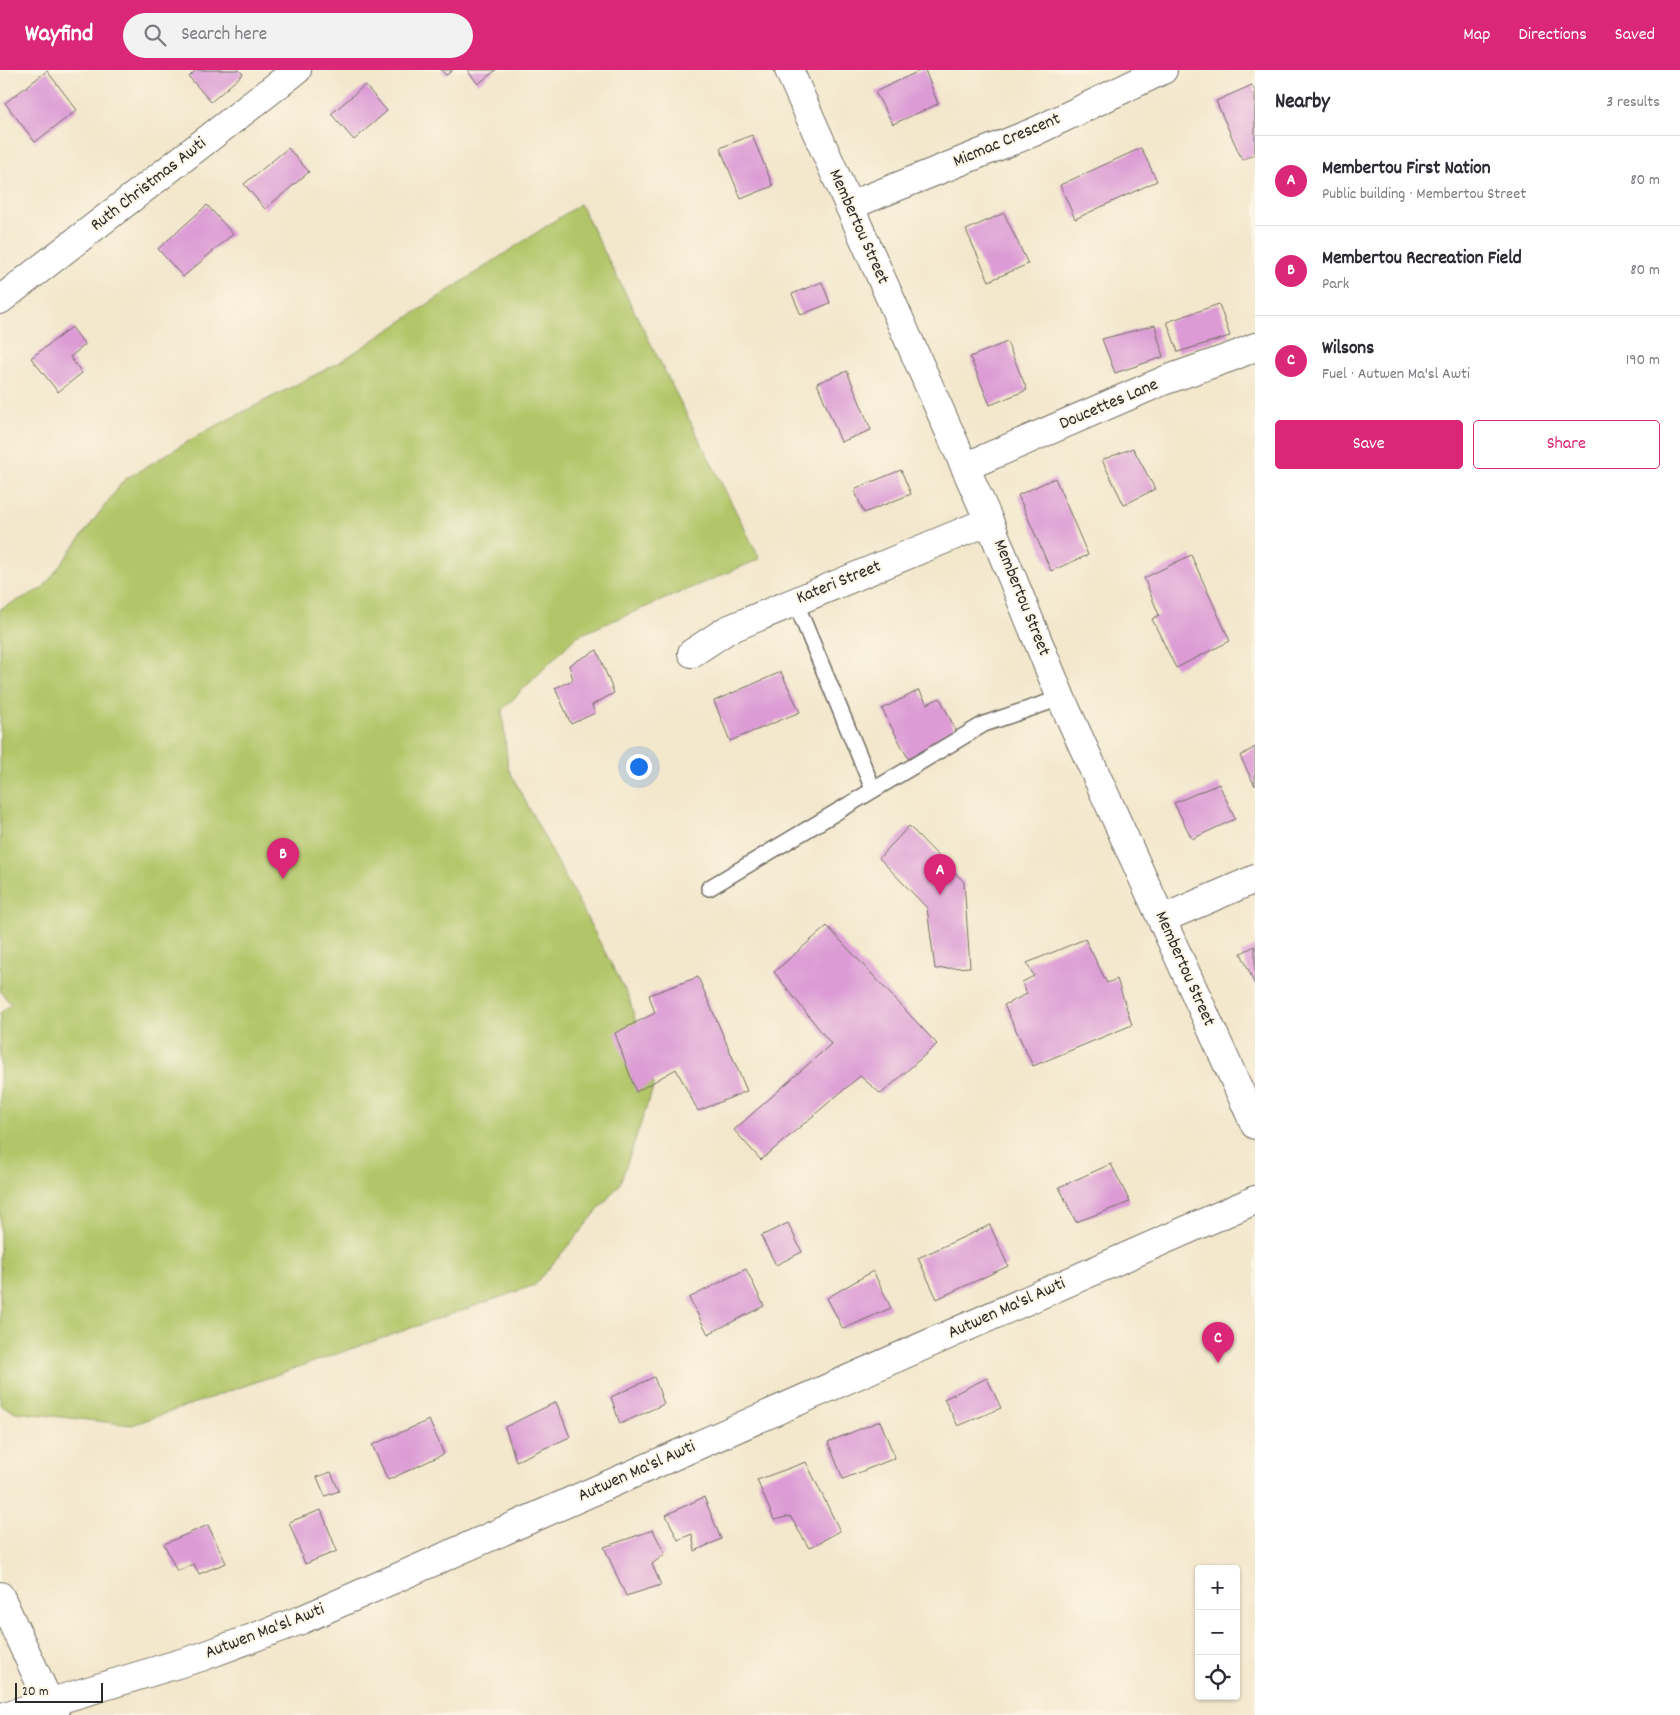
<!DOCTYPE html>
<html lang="en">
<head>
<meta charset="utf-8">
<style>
  body { margin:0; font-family:Dekko,sans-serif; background:#f2f2f3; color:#2b2b33 }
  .controls { position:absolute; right:15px; bottom:15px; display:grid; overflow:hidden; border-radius:5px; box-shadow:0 1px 4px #0004 }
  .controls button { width:45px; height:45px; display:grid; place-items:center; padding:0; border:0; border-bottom:1px solid #e1e1e2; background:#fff; color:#2b2b33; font:25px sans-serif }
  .scale { position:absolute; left:15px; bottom:12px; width:88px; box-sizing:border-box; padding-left:5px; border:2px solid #2b2b2b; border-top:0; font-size:14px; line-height:18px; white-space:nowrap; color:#2b2b2b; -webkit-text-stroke:4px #fcf5e5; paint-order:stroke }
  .you { position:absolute; left:638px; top:696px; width:18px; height:18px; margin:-12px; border:4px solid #fff; border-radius:50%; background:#1a73e8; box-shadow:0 0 0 8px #1a73e833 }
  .badge { display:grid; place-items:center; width:32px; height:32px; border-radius:50%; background:#db2777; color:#fff; font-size:16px; font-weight:700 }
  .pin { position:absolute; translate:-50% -41px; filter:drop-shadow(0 1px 2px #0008) }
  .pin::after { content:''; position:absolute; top:26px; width:18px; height:15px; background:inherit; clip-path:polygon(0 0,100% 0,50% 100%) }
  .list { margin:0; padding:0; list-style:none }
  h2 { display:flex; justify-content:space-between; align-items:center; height:65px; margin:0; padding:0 20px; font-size:21px }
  h2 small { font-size:16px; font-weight:400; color:#7c7c81 }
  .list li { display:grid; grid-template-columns:32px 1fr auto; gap:15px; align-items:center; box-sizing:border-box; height:90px; padding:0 20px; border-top:1px solid #e1e1e2 }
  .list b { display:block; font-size:19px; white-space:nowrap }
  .list p { margin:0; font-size:16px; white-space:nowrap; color:#7c7c81 }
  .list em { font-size:16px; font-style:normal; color:#7c7c81 }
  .actions { display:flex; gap:10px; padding:15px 20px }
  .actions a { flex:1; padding:11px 0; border:1px solid #db2777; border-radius:5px; text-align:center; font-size:18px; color:#db2777 }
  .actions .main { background:#db2777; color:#fff }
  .icon { flex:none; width:28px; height:28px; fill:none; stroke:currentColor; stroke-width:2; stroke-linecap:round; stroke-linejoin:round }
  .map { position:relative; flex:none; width:1255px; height:1645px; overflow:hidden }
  header { display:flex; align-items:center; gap:30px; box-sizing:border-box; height:70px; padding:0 25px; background:#db2777; color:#fff }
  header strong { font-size:24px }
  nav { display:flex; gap:28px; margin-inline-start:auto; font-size:18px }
  .search { width:350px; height:45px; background:#f2f2f3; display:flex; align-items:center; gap:12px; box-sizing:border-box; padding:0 18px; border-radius:28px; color:#7c7c81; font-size:19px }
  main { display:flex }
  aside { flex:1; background:#fff }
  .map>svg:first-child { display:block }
  .green { fill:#b2c669; stroke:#6e784a }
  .building { fill:#dc9bd5 }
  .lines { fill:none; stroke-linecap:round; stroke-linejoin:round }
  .service-casing { stroke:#716d63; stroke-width:18 }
  .minor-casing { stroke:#716d63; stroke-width:30 }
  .secondary-casing { stroke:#716d63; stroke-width:30 }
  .service { stroke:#fff; stroke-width:15 }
  .minor { stroke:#fff; stroke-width:28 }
  .secondary { stroke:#fff; stroke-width:28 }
  .labels { text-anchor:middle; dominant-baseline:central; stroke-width:4; stroke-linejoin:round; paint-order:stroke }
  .street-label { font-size:18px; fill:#2b2b2b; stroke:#fcf5e5 }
</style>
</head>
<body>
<header>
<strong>Wayfind</strong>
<div class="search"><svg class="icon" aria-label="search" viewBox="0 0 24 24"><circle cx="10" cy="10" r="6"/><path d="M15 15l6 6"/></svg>Search here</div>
<nav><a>Map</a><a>Directions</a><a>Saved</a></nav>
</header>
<main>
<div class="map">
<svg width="1255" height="1645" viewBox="0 0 1255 1645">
  <rect width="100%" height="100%" fill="#fcf5e5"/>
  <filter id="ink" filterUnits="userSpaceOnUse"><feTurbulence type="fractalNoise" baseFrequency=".02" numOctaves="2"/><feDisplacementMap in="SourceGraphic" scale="10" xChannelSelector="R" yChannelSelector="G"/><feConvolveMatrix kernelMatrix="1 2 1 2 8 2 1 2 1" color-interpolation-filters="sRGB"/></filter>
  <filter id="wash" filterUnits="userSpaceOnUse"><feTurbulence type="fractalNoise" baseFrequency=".0096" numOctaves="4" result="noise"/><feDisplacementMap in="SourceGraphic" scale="20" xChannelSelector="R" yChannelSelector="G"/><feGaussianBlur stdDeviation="1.12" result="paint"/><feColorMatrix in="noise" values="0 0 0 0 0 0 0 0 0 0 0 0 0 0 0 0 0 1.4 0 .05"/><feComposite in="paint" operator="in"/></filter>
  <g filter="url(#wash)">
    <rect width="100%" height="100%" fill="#f3e7cc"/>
    <path class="green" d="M580,134L760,489L577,566L502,640L508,698L629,928L654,1015L620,1114L535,1215L132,1355L16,1342L0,1335V943L11,934L0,921V539L43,518L124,410L204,362L340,292Z"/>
    <g id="blocks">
      <path class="building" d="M196,0H239L243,4L211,32L189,7Z
        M441,0H453L446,5Z
        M467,0H496L478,14Z
        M921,0H925L938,34L893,54L875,22Z
        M47,1L77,40L35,72L5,33Z
        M365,15L387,41L354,70L331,44Z
        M1252,15L1255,21V84L1242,90L1216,31Z
        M752,65L773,116L741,129L720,78Z
        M288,78L309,102L265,139L244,114Z
        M1141,78L1157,111L1075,149L1060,115Z
        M207,135L233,164L183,207L158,179Z
        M1004,143L1028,194L989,211L966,160Z
        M822,212L830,233L801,245L792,224Z
        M1219,234L1230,266L1178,282L1167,252Z
        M1155,255L1163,287L1115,303L1102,269Z
        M72,257L85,275L70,287L82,303L58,322L31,288Z
        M1007,272L1027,320L990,335L970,287Z
        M847,301L871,360L841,372L817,313Z
        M1133,378L1155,419L1124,435L1102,390Z
        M901,400L911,424L864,443L854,419Z
        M1055,408L1088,485L1051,501L1018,425Z
        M1191,485L1230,571L1176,598L1152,549L1159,545L1144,508Z
        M597,580L614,623L592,635L595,643L571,654L555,618L573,610L569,595Z
        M781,602L800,642L730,671L714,631Z
        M919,620L927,634L940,628L958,665L909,690L882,639Z
        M1255,677V716L1240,686Z
        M1219,714L1235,749L1192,769L1174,733Z
        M909,756L964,812L970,897L935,899L927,838L879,788Z
        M827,856L937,974L881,1024L860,1006L761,1090L734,1060L831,974L774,902Z
        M1085,869L1107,913L1117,909L1132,955L1033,996L1004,935L1027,924L1022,912L1034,906L1027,893Z
        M1255,876V915L1241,883Z
        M698,907L747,1021L698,1041L676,999L636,1022L615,963L655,943L649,925Z
        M1111,1094L1130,1132L1076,1152L1059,1117Z
        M788,1153L802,1182L776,1195L761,1166Z
        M990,1155L1008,1196L937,1229L918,1188Z
        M746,1199L764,1236L708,1264L689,1228Z
        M873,1201L891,1238L843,1259L827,1228Z
        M654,1307L664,1334L620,1354L611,1327Z
        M987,1308L1001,1338L958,1356L944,1329Z
        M556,1332L570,1367L516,1391L505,1357Z
        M429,1350L444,1384L388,1410L372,1375Z
        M880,1351L895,1388L843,1409L828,1372Z
        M806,1392L840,1461L809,1478L790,1446L774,1450L757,1410Z
        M331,1402L339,1421L325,1426L317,1407Z
        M704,1427L721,1469L695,1481L692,1464L678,1470L666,1445Z
        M321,1440L337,1481L305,1494L289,1452Z
        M208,1455L226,1493L199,1504L194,1494L177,1501L164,1474Z
        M653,1460L665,1484L652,1494L661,1515L626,1526L604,1477Z"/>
    </g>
  </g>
  <g filter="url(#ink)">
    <use href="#blocks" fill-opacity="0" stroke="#716d63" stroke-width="1"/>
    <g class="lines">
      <defs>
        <path id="service" d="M795,531L873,719
          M709,818L984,654L1061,628"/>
        <path id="minor" d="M789,0L989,451L1061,628L1255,1055
          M849,136L1034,62L1163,0
          M0,230L297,0
          M965,397L1163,311L1234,286L1255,277
          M692,583L727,560L989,451
          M1162,849L1255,809
          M8,1645L201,1587L301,1550L1255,1130"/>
        <path id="secondary" d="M0,1526L55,1645"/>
      </defs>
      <use href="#service" class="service-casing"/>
      <use href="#minor" class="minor-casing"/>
      <use href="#secondary" class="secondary-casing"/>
      <use href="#service" class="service"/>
      <use href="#minor" class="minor"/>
      <use href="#secondary" class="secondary"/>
    </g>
  </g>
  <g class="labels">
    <g class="street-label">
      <text transform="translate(1007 71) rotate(-23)">Micmac Crescent</text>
      <text transform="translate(149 115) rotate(-38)">Ruth Christmas Awti</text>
      <text transform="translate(858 157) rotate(66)">Membertou Street</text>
      <text transform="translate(1109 335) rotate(-23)">Doucettes Lane</text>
      <text transform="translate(839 513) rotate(-22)">Kateri Street</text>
      <text transform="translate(1021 528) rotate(68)">Membertou Street</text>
      <text transform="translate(1184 899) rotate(66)">Membertou Street</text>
      <text transform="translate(1007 1239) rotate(-24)">Autwen Ma'sl Awti</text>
      <text transform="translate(637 1402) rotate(-24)">Autwen Ma'sl Awti</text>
      <text transform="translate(265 1562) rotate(-21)">Autwen Ma'sl Awti</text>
    </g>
  </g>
</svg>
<div class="controls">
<button>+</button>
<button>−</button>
<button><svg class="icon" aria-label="locate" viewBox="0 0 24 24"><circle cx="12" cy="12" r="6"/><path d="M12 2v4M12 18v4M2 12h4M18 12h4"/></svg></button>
</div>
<div class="scale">20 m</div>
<div class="you"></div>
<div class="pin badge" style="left:940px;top:825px">A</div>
<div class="pin badge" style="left:283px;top:809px">B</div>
<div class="pin badge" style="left:1218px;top:1293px">C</div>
</div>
<aside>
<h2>Nearby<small>3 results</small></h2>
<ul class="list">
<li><span class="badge">A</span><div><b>Membertou First Nation</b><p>Public building · Membertou Street</p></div><em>80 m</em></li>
<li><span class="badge">B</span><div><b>Membertou Recreation Field</b><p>Park</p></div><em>80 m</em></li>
<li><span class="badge">C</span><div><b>Wilsons</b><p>Fuel · Autwen Ma'sl Awti</p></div><em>190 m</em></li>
</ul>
<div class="actions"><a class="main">Save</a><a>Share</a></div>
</aside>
</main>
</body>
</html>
